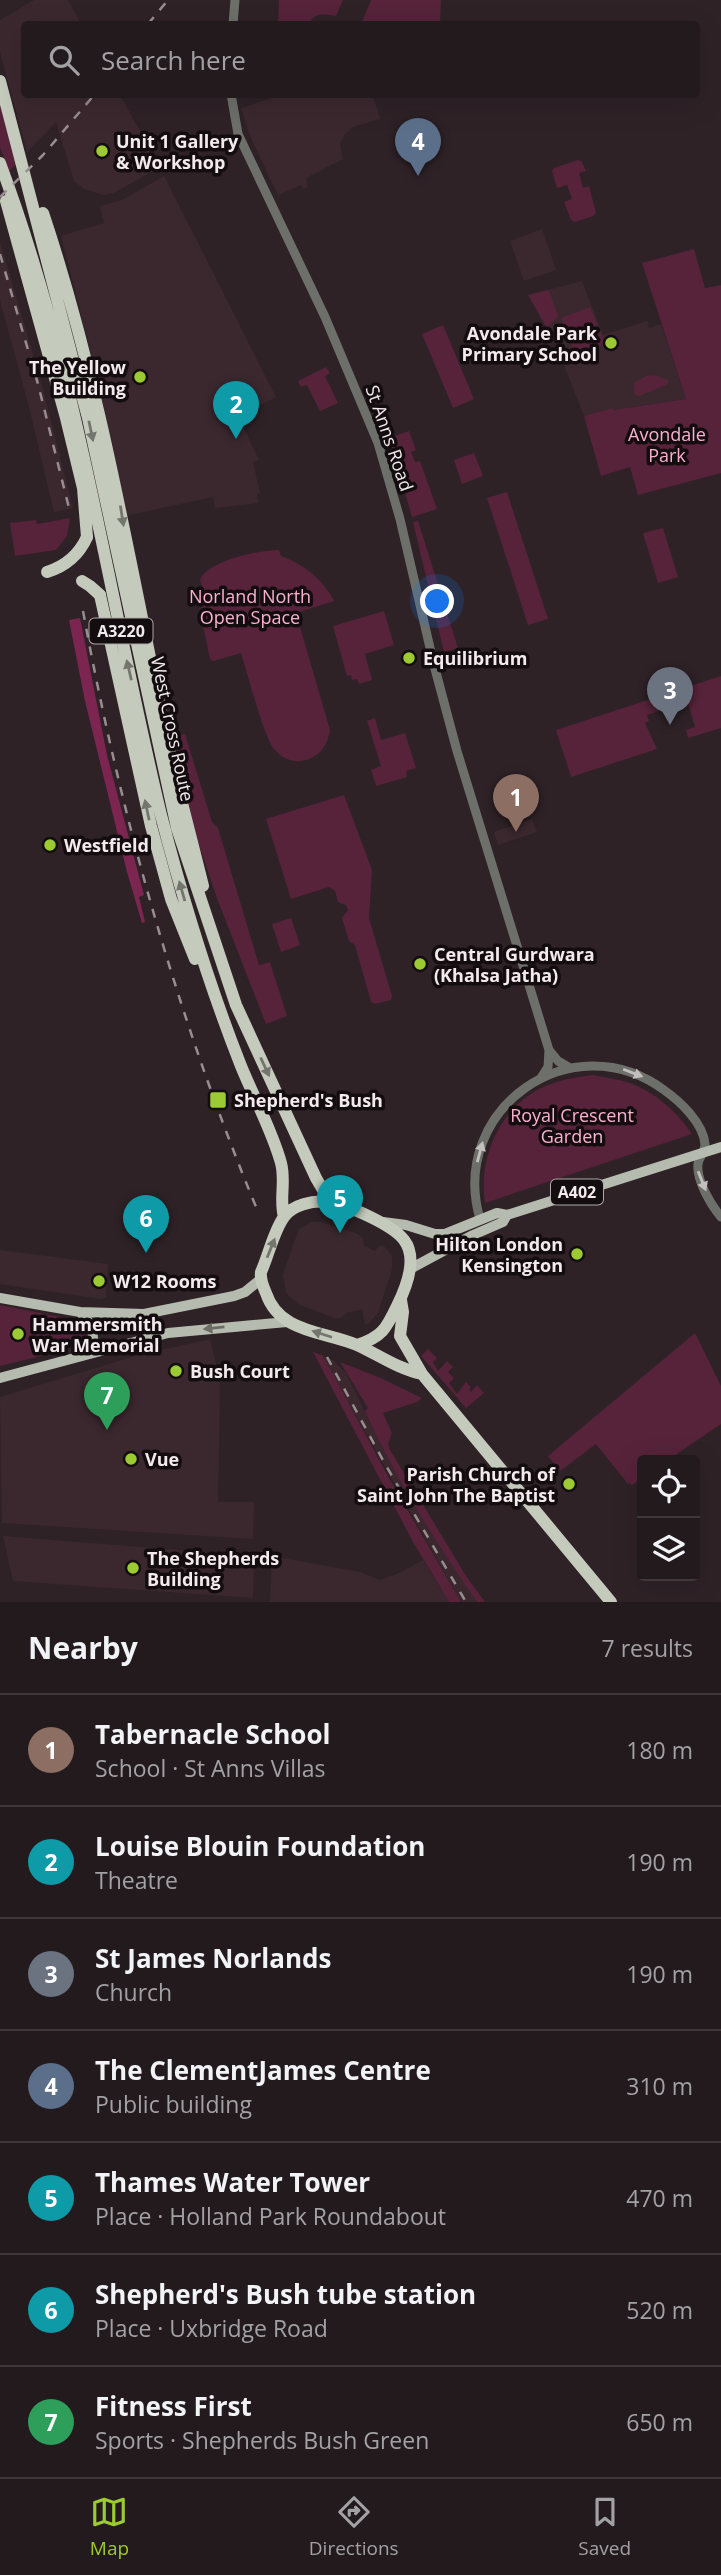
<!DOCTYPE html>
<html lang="en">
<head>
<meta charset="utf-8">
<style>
  body { margin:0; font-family:"Open Sans",sans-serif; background:#2e272a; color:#f1f3f6 }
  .controls { position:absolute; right:21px; bottom:21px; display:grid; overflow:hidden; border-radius:7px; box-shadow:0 7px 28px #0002 }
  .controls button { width:63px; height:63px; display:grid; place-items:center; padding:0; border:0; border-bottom:2px solid #3f383b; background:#221a1d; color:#f1f3f6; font:35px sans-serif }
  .you { position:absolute; left:438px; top:602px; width:24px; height:24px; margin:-18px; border:5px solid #fff; border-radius:50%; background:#1a73e8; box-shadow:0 0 0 10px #1a73e833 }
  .badge { display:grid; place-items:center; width:46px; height:46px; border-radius:50%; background:#9cca32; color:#fff; font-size:23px; font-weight:700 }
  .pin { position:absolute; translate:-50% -58px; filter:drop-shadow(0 2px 4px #0008) }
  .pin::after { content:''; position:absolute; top:37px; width:24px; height:21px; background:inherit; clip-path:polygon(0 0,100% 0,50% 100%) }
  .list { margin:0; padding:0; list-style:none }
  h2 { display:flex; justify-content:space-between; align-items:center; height:91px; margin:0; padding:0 28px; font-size:30px }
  h2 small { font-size:23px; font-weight:400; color:#a2a1a4 }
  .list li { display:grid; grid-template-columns:46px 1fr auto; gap:21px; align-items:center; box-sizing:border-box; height:112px; padding:0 28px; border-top:2px solid #3f383b }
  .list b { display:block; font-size:26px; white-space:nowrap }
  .list p { margin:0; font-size:23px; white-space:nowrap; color:#a2a1a4 }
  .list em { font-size:23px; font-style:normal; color:#a2a1a4 }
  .icon { flex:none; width:38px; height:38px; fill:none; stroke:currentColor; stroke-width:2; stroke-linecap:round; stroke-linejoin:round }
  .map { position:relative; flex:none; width:721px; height:1602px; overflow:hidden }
  .search { position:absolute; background:#221a1d; box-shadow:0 7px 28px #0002; left:21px; right:21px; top:21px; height:77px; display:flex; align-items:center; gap:18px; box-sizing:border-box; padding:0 24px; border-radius:7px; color:#a2a1a4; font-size:26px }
  .sheet { height:875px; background:#221a1d }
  nav { display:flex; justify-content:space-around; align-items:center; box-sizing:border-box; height:98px; border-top:2px solid #3f383b; background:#221a1d; font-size:19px; color:#a2a1a4 }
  nav a { display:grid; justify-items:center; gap:4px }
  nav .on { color:#9cca32 }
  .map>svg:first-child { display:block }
  .built { fill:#3b282f }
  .green { fill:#56233a }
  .forest { fill:#7c2551 }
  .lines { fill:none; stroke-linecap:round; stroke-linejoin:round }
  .tertiary { stroke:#6d706a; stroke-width:9 }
  .primary { stroke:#b5bbae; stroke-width:10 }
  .trunk { stroke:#c4cabc; stroke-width:12 }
  .rail { stroke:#988d91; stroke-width:2.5; stroke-dasharray:9 9; stroke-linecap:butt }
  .trunk-bridge { stroke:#c4cabc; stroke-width:12 }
  .oneway { fill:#74756e }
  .oneway2 { fill:#c4bfbf }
  .oneway3 { fill:#6c6d66 }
  .poi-dot { fill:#9cca32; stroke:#130d0f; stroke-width:2.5 }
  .labels { text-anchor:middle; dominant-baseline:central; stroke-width:7; stroke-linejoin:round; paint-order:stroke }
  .shield { fill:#130d0f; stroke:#b0a8aa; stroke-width:2 }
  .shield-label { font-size:16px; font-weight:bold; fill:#f3eaed }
  .poi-label { font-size:18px; font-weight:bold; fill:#f3eaed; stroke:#130d0f; text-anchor:start }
  .park-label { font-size:18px; fill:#fcb0cf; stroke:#130d0f }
  .street-label { font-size:18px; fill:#f3eaed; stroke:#130d0f }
</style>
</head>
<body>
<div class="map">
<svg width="721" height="1602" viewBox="0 0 721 1602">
  <rect width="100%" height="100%" fill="#2e2227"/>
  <path class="built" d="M34,0H68L81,24H24V94L120,95L160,167L114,193L104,195L84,189L74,181L56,122L27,152L0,52V20Z
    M281,95H373L380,119L353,127L345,134L340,144L343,159L306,178L308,187L304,189L301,185L278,195L250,136L241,108Z
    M164,176L276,397L238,416L259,460L253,462L260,493L257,494L258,503L215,508L213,497L125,516L92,357L61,236L104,223L100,206L122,200Z
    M542,229L556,270L524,281L510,241Z
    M0,241L43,389L73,508L54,512L29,407L0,300Z
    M582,281L603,335L647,321L649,328L661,324L686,399L612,410V408L584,416L558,350L528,295Z
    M532,819L537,832L498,845L494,832Z
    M312,1222H321L358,1234L363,1238L364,1246L375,1251L379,1246H384L392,1256V1269L378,1313L368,1324L365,1325L362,1309L347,1313L341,1318H334L298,1304L286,1293L283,1275L292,1248L299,1229Z
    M0,1250L108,1264L106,1297L101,1299L0,1284Z
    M210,1339L220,1380L218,1502H254L253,1539L2,1523L0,1397L135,1356Z
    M322,1355L333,1360L346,1373L386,1455L477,1602H461Z
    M3,1536L254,1556L253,1598L13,1581Z
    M272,1556L360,1572L380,1580L397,1574L423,1560L449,1602H270Z"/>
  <path class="green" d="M279,0H343L336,16C325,14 314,12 309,24H278Z
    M371,0H441L440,24H361Z
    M0,101L17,164L9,171L0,147Z
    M578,160L582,162L586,171L579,173L583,188L589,186L596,213L593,216L575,222L571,220L564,202L572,199L567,185L557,188L552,171L554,168Z
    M694,249L705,288L721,285V473L638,495L630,467L601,476L584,416L612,408L613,410L686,399L642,263Z
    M549,290L558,316L547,328L528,295Z
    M590,307L605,344L575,356L561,318Z
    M443,325L474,399L453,408L422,334Z
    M326,367L330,373L325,376L338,403L320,411L307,385L301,387L298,381Z
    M653,375L668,380V384L639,396L634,394V383L646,376Z
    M409,431L416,450L411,452L415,462L420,461L437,509L412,517L398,468L403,466L400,456L395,457L389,438Z
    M474,453L483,476L462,484L454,460Z
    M507,492L548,619L528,625L487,498Z
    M70,518L67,536L56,550L15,556L10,523L36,520L37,524Z
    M418,521L458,648L444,652L413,522Z
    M663,528L678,577L658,583L643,533Z
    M279,550L281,556C303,564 323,579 334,601L296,613L330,730C328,743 322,754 309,759C297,764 283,760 275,750C264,739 247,671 241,653L213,661L210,659L201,615L205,594L200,580C207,561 259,550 279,550Z
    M384,611L394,645L365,654L372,680L359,684L357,679L352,680L351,675L347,676L333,626Z
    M721,676V728L688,738L686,730L695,727L688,703L666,709L664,705L657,707L659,711L647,715L649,721L645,723L657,749L571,777L556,730Z
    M375,718L381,740L405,733L416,768L406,771L407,777L376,786L371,770L381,766L367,721Z
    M185,734L212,822L218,828L259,965L270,962L287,1016L266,1024L218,901L196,836L174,737Z
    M344,795L372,870L369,918L392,996L391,1000L375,1004L371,1002L355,945L349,941L342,918L348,910L346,905L338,902L335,891L329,887L291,899L266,819Z
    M291,918L300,945L281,952L272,924Z
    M593,1075C606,1078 620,1079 632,1084C655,1092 679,1114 692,1134L485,1203C478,1159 499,1109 541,1088C558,1080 575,1077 593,1075Z
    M0,1305L81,1321L87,1325L88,1335C79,1349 19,1361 0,1366Z
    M695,1333L721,1386V1424L668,1460H642V1478L632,1485L630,1483L628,1484L596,1444L560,1471L548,1456Z
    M428,1349L437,1358L433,1362L438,1371L447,1361L453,1367L448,1372L454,1378L449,1383L457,1394L466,1382L471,1387L469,1389L471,1392L477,1385L484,1393L466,1408L421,1356Z
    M313,1352L322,1355L333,1374L390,1480L461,1602H449L413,1542Z
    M340,1362L383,1379L422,1398L417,1402L383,1413L392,1433L388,1444L390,1450L466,1576L485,1602H477C435,1541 395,1478 365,1411L368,1408Z"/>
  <path class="forest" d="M80,618L107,755L144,895L139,897L145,922L142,923L127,872L85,701L69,620Z"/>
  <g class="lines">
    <path class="tertiary" d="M233,24L235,0
      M231,94L238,134L325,317L378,443L400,519L434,665L457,751L549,1050L548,1067L541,1078
      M549,1050L558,1061L570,1068
      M480,1219C448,1109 572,1022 664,1090C681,1102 703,1123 705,1144C705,1152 699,1157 698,1164C696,1180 711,1205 721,1217"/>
    <path class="primary" d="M383,1222L406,1225L435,1234H445L497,1213L507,1215L721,1147
      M410,1269L473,1235L503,1222L507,1215
      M0,1298L80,1312L144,1314L234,1296L245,1292L261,1279
      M80,1312L92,1326L94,1352
      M0,1378L168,1333L287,1322"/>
    <path class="trunk" d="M0,81L88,418L177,828L236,1005L316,1178L330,1202
      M0,163C79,374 108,597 161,815C183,900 209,985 241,1066C254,1098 272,1130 281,1163C286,1182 279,1199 284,1217
      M6,201L66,418L83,488L87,537
      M43,213C99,380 128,554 164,726C175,779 190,833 203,886
      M100,595L151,826L171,899L195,959
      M401,1300L403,1312L400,1336L422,1374L611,1602
      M357,1345C382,1337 386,1329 397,1306C406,1288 418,1258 404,1240C393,1225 346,1204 328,1202C313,1200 292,1205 284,1217C274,1230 268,1257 261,1272C260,1280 263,1286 266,1293C279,1333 324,1331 357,1345C379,1355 398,1369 422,1374"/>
    <path class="rail" d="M148,24L168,0
      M0,197L43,155L95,94
      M0,254L38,384L69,508
      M83,611C121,818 178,1020 259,1214
      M327,1357L385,1464L466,1602"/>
    <path class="trunk-bridge" d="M47,572C66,566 79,555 87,537
      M82,581L90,586L100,595"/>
  </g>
  <defs><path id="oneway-solid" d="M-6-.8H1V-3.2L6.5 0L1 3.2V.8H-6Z" transform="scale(1.75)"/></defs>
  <g class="oneway">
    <use href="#oneway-solid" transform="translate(91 431) rotate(78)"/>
    <use href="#oneway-solid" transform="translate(122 516) rotate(81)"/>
    <use href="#oneway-solid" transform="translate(129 670) rotate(-103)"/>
    <use href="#oneway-solid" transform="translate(147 810) rotate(-102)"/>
    <use href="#oneway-solid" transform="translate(182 891) rotate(-106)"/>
    <use href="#oneway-solid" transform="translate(265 1067) rotate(65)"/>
    <use href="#oneway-solid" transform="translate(271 1248) rotate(-68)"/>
    <use href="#oneway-solid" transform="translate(322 1334) rotate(-162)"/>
  </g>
  <g class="oneway2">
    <use href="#oneway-solid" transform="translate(633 1073) rotate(21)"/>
    <use href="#oneway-solid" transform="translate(480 1152) rotate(-75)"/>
    <use href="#oneway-solid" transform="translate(702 1181) rotate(68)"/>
  </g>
  <use class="oneway3" href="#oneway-solid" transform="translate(214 1328) rotate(174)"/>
  <g class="poi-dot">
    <circle cx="102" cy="151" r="7"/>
    <circle cx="611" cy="343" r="7"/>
    <circle cx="140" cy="377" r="7"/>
    <circle cx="409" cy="658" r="7"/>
    <circle cx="50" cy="845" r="7"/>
    <circle cx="420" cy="964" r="7"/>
    <rect x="209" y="1091" width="18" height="18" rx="3.5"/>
    <circle cx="577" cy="1254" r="7"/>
    <circle cx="99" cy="1281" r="7"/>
    <circle cx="18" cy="1334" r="7"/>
    <circle cx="176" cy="1371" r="7"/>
    <circle cx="131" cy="1459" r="7"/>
    <circle cx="569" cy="1484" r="7"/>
    <circle cx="133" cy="1568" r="7"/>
  </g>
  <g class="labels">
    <g class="shield">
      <rect x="89.5" y="618.5" width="63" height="25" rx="5"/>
      <rect x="551" y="1179.5" width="52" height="25" rx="5"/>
    </g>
    <g class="shield-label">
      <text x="121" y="631">A3220</text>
      <text x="577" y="1192">A402</text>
    </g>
    <g class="poi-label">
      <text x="116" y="141">Unit 1 Gallery<tspan x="116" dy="21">&amp; Workshop</tspan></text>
      <text x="597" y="333" text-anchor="end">Avondale Park<tspan x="597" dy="21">Primary School</tspan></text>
      <text x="126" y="367" text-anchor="end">The Yellow<tspan x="126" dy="21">Building</tspan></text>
      <text x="423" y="658">Equilibrium</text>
      <text x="64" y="845">Westfield</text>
      <text x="434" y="954">Central Gurdwara<tspan x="434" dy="21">(Khalsa Jatha)</tspan></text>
      <text x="234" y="1100">Shepherd's Bush</text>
      <text x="563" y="1244" text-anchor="end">Hilton London<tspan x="563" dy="21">Kensington</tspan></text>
      <text x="113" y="1281">W12 Rooms</text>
      <text x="32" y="1324">Hammersmith<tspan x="32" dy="21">War Memorial</tspan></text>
      <text x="190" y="1371">Bush Court</text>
      <text x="145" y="1459">Vue</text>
      <text x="555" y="1474" text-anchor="end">Parish Church of<tspan x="555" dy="21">Saint John The Baptist</tspan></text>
      <text x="147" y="1558">The Shepherds<tspan x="147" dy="21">Building</tspan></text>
    </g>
    <g class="park-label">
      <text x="667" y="434">Avondale<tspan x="667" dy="21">Park</tspan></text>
      <text x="250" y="596">Norland North<tspan x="250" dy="21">Open Space</tspan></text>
      <text x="572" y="1115">Royal Crescent<tspan x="572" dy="21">Garden</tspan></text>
    </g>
    <g class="street-label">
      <text transform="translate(390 438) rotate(71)">St Anns Road</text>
      <text transform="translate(173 729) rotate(78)">West Cross Route</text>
    </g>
  </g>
</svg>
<div class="controls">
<button><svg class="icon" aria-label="locate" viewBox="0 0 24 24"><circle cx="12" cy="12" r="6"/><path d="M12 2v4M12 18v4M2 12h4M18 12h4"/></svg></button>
<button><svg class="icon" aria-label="layers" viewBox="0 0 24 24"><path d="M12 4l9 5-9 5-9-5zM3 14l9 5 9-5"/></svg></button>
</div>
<div class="you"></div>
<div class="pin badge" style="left:516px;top:832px;background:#8d6e63">1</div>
<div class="pin badge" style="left:236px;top:439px;background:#0f9aa8">2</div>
<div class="pin badge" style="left:670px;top:725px;background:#6b7280">3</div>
<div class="pin badge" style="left:418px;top:176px;background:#5c6f8a">4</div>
<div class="pin badge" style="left:340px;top:1233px;background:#0f9aa8">5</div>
<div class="pin badge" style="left:146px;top:1253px;background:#0f9aa8">6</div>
<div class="pin badge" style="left:107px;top:1430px;background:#2e9e5b">7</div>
<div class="search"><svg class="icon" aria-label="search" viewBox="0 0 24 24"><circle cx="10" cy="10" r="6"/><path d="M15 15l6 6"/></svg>Search here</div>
</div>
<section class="sheet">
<h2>Nearby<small>7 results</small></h2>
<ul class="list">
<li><span class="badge" style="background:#8d6e63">1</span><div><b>Tabernacle School</b><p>School · St Anns Villas</p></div><em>180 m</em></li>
<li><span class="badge" style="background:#0f9aa8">2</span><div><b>Louise Blouin Foundation</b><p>Theatre</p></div><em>190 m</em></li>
<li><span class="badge" style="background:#6b7280">3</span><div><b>St James Norlands</b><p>Church</p></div><em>190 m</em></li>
<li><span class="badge" style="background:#5c6f8a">4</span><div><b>The ClementJames Centre</b><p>Public building</p></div><em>310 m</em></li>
<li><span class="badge" style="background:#0f9aa8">5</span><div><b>Thames Water Tower</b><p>Place · Holland Park Roundabout</p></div><em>470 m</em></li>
<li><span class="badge" style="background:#0f9aa8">6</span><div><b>Shepherd's Bush tube station</b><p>Place · Uxbridge Road</p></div><em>520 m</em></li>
<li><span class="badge" style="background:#2e9e5b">7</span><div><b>Fitness First</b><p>Sports · Shepherds Bush Green</p></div><em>650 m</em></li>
</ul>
</section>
<nav>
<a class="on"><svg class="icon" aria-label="map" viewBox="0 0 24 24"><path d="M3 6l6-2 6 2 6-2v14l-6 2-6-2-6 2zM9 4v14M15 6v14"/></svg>Map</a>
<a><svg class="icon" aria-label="directions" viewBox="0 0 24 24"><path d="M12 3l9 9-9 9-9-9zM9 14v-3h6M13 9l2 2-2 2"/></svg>Directions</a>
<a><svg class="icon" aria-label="saved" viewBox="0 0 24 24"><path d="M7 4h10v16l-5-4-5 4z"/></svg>Saved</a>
</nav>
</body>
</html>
